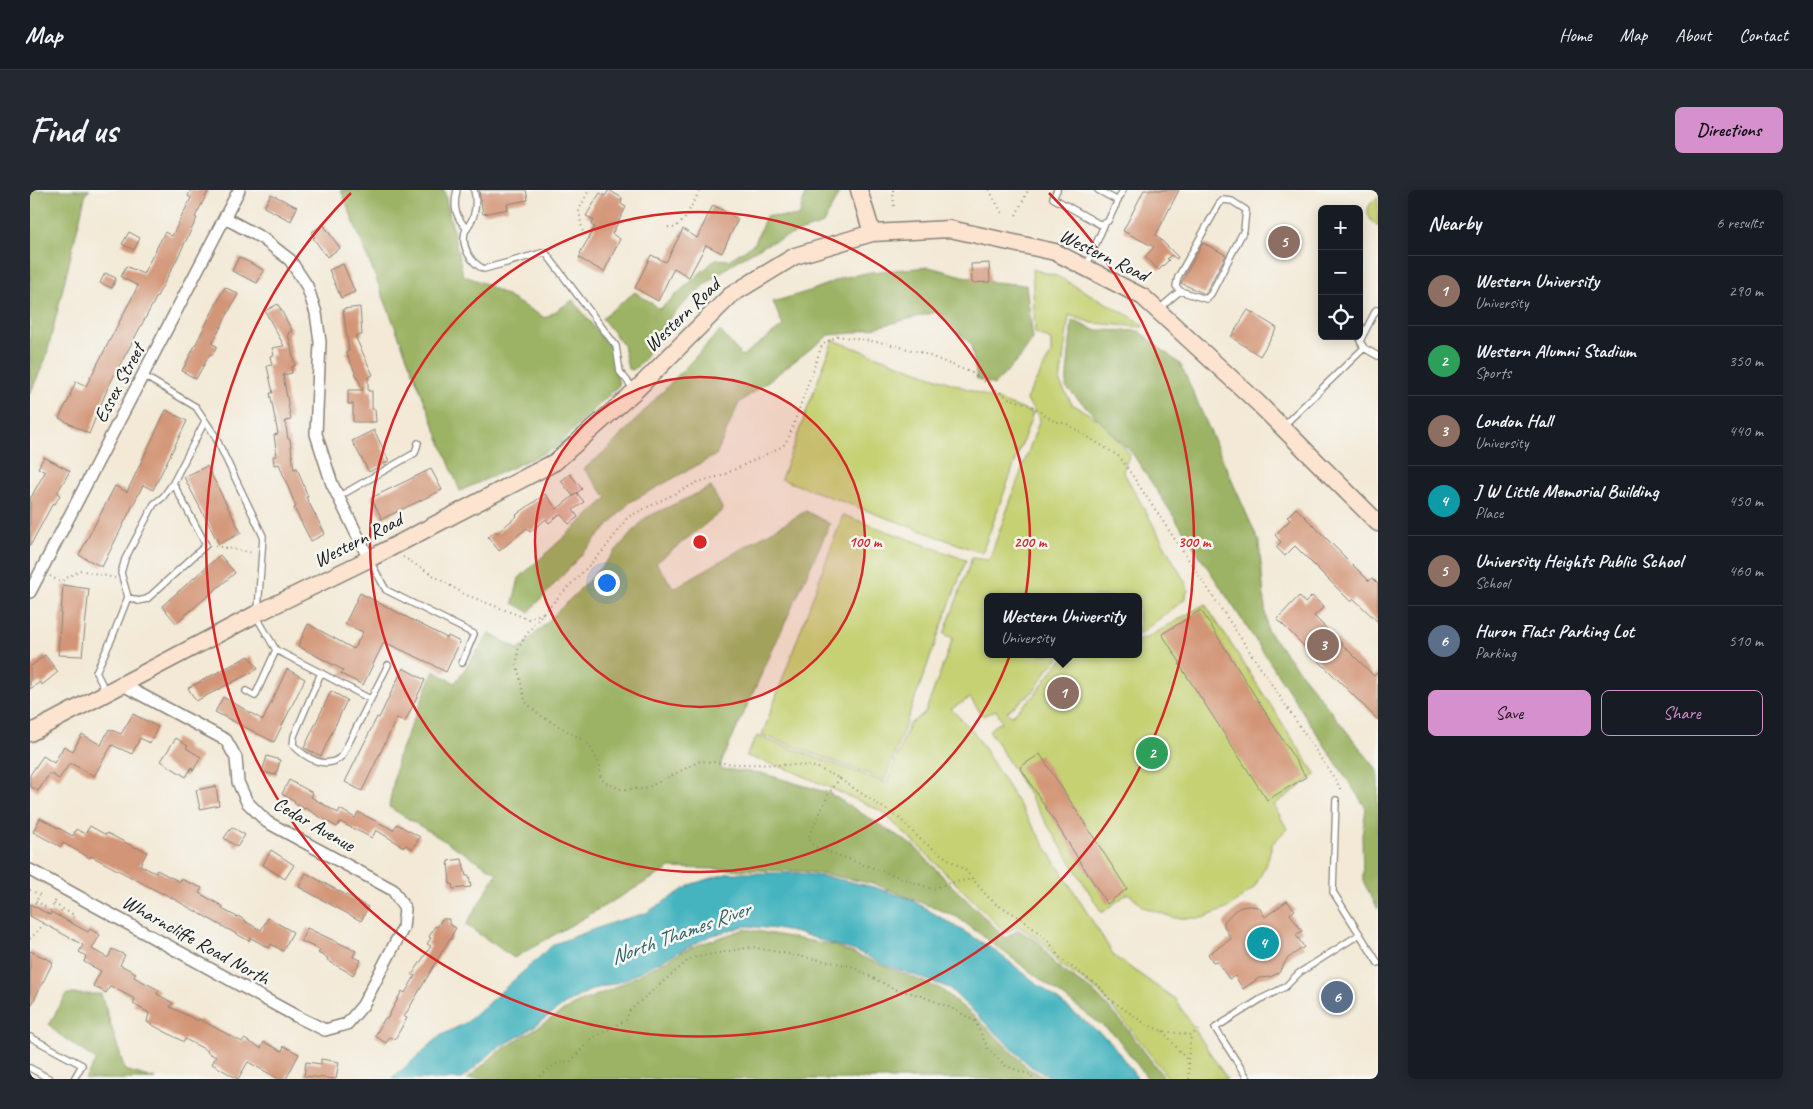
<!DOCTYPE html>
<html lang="en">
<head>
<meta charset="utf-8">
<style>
  body { margin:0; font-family:Caveat,sans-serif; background:#242831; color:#f1f3f6 }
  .controls { position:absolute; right:15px; top:15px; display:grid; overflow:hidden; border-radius:8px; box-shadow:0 2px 12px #0003 }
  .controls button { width:45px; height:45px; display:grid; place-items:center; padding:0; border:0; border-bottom:1px solid #363941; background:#171b24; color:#f1f3f6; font:25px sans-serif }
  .you { position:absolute; left:576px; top:392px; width:18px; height:18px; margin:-12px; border:4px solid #fff; border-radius:50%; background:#1a73e8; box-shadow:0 0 0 8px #1a73e833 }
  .badge { display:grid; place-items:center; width:32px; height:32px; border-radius:50%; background:#d690ce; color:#fff; font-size:16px; font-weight:700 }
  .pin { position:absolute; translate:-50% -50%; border:2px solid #fff; box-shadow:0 1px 5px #0006 }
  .popup { position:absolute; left:954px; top:403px; width:158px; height:65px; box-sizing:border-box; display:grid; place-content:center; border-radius:8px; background:#171b24; filter:drop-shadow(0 1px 4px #0005); font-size:16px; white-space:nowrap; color:#9ea1a6 }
  .popup b { font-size:19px; color:#f1f3f6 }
  .popup::after { content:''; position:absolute; left:50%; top:100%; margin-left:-10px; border:10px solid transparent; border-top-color:#171b24 }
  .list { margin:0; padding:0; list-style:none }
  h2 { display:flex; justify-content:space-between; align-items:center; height:65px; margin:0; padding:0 20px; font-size:21px }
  h2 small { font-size:16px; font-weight:400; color:#9ea1a6 }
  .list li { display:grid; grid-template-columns:32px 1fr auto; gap:15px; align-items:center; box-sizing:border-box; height:70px; padding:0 20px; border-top:1px solid #363941 }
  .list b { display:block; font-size:19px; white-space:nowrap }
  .list p { margin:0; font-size:16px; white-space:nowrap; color:#9ea1a6 }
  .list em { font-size:16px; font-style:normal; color:#9ea1a6 }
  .actions { display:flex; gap:10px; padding:15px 20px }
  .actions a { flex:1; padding:11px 0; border:1px solid #d690ce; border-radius:8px; text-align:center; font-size:18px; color:#d690ce }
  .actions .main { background:#d690ce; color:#111 }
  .icon { flex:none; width:28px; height:28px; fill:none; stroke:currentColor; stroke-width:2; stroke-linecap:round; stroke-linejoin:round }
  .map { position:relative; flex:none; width:1348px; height:889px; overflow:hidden; border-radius:8px }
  header { display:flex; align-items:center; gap:30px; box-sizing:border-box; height:70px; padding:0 25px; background:#171b24; border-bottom:1px solid #363941 }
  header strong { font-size:24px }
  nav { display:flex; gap:28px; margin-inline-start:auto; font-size:18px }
  .intro { display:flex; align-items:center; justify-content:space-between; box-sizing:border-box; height:120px; padding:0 30px }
  h1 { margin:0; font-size:35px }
  .button { padding:12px 22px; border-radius:8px; background:#d690ce; color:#111; font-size:18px; font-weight:700 }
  main { display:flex; gap:30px; padding:0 30px }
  aside { flex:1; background:#171b24; border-radius:8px; box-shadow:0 2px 12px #0003 }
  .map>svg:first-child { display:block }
  .green { fill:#c5d173; stroke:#707648 }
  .forest { fill:#9cb365; stroke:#5c6840 }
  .water { fill:#45b4bf; stroke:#30686e }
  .building { fill:#d39577 }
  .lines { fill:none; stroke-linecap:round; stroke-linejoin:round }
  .lane-casing { stroke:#888279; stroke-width:8 }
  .street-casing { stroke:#888279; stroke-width:14 }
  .secondary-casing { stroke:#888279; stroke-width:19 }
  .path { stroke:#888279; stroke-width:2; stroke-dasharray:1 4; stroke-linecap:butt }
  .lane { stroke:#fff; stroke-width:5.5 }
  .street { stroke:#fff; stroke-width:11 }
  .secondary { stroke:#fde4d0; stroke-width:16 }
  .ring { fill:none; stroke:#d62828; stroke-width:2.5 }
  .labels { text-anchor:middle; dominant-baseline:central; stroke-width:5; stroke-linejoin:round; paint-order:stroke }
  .street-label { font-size:20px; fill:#1c1c1c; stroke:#f6f6f2 }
  .water-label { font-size:21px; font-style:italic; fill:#2e6065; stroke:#f6f6f2 }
  .centre { fill:#d62828; stroke:#f6f6f2; stroke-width:2.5 }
  .ring-label { font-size:15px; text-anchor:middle; font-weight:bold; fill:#d62828; stroke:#f6f6f2; stroke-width:5; stroke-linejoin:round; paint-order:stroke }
</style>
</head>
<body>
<header>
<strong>Map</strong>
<nav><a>Home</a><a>Map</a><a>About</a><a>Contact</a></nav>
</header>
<div class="intro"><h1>Find us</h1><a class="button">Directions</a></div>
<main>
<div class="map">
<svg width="1348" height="889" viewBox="0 0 1348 889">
  <rect width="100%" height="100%" fill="#f6f6f2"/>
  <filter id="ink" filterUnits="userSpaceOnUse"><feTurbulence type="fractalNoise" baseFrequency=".02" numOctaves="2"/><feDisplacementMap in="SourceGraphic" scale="10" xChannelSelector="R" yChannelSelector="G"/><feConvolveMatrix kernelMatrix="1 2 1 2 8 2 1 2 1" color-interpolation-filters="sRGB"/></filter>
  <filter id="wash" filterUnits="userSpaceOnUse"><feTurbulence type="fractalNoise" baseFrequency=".0096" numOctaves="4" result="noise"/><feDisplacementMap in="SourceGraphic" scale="20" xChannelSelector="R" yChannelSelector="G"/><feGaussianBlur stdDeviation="1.12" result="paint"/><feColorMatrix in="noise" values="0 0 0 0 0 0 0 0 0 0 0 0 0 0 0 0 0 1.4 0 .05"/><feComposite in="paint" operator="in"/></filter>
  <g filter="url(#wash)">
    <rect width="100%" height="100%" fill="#f3e9d6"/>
    <path class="green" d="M1348,7V36C1335,28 1334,16 1348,7Z
      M1002,79L1027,86L1103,128L1114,137L1062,133L1039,125L1030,193L1042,214L1071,231L1100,264L1093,281L1155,392L1158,400L1154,410L1108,445V407H958V464H1033L1018,479L1004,501L977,522L981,526L1004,506L1027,474L1039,464H1108V449H1115L1175,414L1286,585L1244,615L1257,639L1242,654L1237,673L1224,698L1199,718L1172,728H1145L1113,717L1098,703L1072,723L959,540L972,531L966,520L953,526L940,508L921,519L943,541L1085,767L1145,809L1197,889H1139L1095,832L1068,801L1027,772L1014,753L988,736L976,743L888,656L851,621L760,580L716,566L727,546L857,593L879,534L895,523L923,448L914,444L942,368L959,370L1010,229L996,209L1021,164V150L1005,143Z
      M803,150L1003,223L952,363L751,289Z
      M813,325L936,370L855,590L732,545Z"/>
    <path class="forest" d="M0,0H60L56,3L16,168L0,204Z
      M311,0H414L433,85L456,94L515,128L543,110L581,159L589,195L525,258L430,301Z
      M776,0H808V5L793,34C776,40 759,45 742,52C700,70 653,110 625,145C616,155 620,157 616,166C614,171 607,176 603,180L598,179L593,155L572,128L605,102L630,119L686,69L699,70L725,53L736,26L769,27Z
      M899,77L952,91L996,95L1003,149L990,168L964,195L947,189L941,154L906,122L823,143L799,145L709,213L686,265L600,312L499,422L483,413L489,388L577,308L554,279L580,257L690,141L712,166L753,136L743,112L783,100L811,88L841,82Z
      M1042,130L1064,140L1109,141L1151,175L1229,352L1237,440L1348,581V719L1333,691L1332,645L1336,618L1102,263L1036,197Z
      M681,297L693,320L626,373L644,398L776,321L800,334L691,573V579L731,583L799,603L884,656L919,693L976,748L988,740L1010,753L1025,775L1065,803L1091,831L1135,889H1118L1085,845L927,727L845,694L799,685L770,681L640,678L484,768L436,735L467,683L359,617L368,566L404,481L425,493L460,443L489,460L563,386L615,328Z
      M715,739L803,755L911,799L952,833L999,879L1020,889H437L468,862L543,815L582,799L662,757Z
      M37,804H71L95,880L126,889H55L66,870L27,843L19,834Z"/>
    <path class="water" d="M699,683H769L798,687L844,697L880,709L963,759L1080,851L1108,889H1022L1019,886L1000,876L919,798L853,774L831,763L772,744L746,739L715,736L680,746L592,791L561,800L535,814L495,843L466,859L432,889H362L410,846L437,832L524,754L584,732L616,723L662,694Z"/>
    <g id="blocks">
      <path class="building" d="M161,0H179L165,27L167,28L145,73L78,197L59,244L29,228L41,205H40L46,191L56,196L108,96L91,87L96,76L113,84L135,42L142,46L161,8L158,6Z
        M449,0H496L498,10L477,14L478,19L453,24Z
        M579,0L592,8L591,14L596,17L582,44L590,49L574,82L549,68L551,64L550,63L565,37L561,35L564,30L556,26L570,3L575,6Z
        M1114,0H1149L1126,45L1148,67L1147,69L1141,65L1137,69L1139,70L1129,80L1115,67L1124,57L1093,41Z
        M241,4L267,17L261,31L234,17Z
        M683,15L708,29L692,63L676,55L659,87L644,78L628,111L605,98L621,65L636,72L653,39L667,48Z
        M293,34L310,58L297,67L283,48L285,47L281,43Z
        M99,42L110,48L104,60L92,54Z
        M1173,53L1196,65L1175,104L1151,93Z
        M209,67L234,80L227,93L202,81Z
        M959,73L960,92L942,93L941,74Z
        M313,74L325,102L311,108L299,80Z
        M75,83L86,88L82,98L70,93Z
        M195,97L208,104L182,154L187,156L182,165L180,164L166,189L152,181Z
        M248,114L262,141L258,143L265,176L261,177L262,183L253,185L261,230L255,231L258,249H260L264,279L267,278L278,307H276L295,344L281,351L264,318L266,317L249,274L244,275L243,266H247L244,245L248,244L240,203H243L237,176L242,175L240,166L244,165L242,158L254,156L235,121Z
        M330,117L332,145L325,146L343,185L338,187V201H342V219H345L346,232H323V214H318V200H333L316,162L319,161L313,119Z
        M1218,120L1247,138L1230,166L1201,147Z
        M136,220L157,231L123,300L113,295L72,377L49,365L85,296L97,302Z
        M344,240L359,271L339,282L322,251Z
        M14,267L40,281L27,303L30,305L25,314L23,313L0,356V309L15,282L8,278Z
        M177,276L211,343L189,354L154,287Z
        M401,279L412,300L352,329L341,308Z
        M540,284L552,299L543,306L531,291Z
        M547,303L554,312L543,320L548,327L539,334L530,324L519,333L516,329L500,342L497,338L469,361L458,347L466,341L467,343L487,326L486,325L515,304L527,319Z
        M1266,318L1339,391L1342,388L1348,394V432L1324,409L1321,412L1265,356L1255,366L1246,357L1251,352L1245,345L1260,330L1257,327Z
        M190,365L205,383L146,433L132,416Z
        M33,395L59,399L52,466L28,465Z
        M330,403L417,448L418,446L430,452L416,482L404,476V475L354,452L333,495L311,484L313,480L268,456L278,434L324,459L333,442L315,434Z
        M1269,406L1275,413L1282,406L1294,417L1284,426L1344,486L1348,482V530L1247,429Z
        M1171,420L1276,587L1237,610L1149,474H1151L1132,444Z
        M15,465L28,482L12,495L10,492L0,499V477Z
        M219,466L228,479L166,511L158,498Z
        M373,478L395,490L375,532L367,528L332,601L315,592L347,527L349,528Z
        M257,479L275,489L244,552L185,522L193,507L233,530Z
        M301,501L317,510L291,566L274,558Z
        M103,524L128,537L120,553L110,548L102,564L82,555L64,586L40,573L29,589L20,583L8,601L0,596V585L13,566L24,573L34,556L43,561L52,544L71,555L79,539L91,544Z
        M146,548L158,556L156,558L171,567L163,581L162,577L156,587L131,571Z
        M1010,564L1097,699L1077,714L990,577Z
        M237,566L250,570L246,585L232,582Z
        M259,590L283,603L281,607L308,623L310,619L325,628L328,622L363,640L367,634L390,647L382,659L376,655L374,657L346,640L342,648L310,632L307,637L275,618L274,619L264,613L265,612L252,604Z
        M186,596L189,615L170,619L166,600Z
        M10,628L43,646L46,639L55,644L60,636L76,645L77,643L106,658L107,657L117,662L110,675L125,683L127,680L150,692L151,689L172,698L169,703L194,717L192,719L207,727L208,726L216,731V732L231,740L238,728L263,742L253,761L241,754L239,758L221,748L219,751L133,703V704L61,666L60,668L33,653L31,657L3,642Z
        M202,637L215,645L207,657L194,648Z
        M241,660L264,675L255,689L233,675Z
        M432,669L436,686H439L441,697L423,699L422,694H420L418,671Z
        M276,683L338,717L331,731L269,697Z
        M1257,711L1265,720L1260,724L1272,741L1266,745L1274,757L1257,769L1249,783L1240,787L1229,788L1213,799L1205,786L1199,789L1187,771L1183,772L1178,764L1201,749L1194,736V732L1204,721L1211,717L1219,716L1229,717L1235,727Z
        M0,714L20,725L21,722L58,742L60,739L70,745L62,759L78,768L82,759L95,765L90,775L106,783L104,787L129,800L127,804L143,813L140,817L168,831L169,829L212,852L214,849L231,858L234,852L252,861L254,856L269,864L256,889H249L218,872L208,889L182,874L186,867L177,862L178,861L155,849L154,852L117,832L119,823L103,814L105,809L80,796L76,803L63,796L71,781L54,772L56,766L49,762L53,755L0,726Z
        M412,729H419V734L426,738L422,745V749L419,750L374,827L377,828L365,849L360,847L356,853L345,846L355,828L357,829L372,801L375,803L385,786L382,785L401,756L397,754L401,748L399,747L405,736L407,737Z
        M277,738L326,761L323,767L331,770L323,785L297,770L298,768L288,763L290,760L271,751Z
        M0,761L23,772L0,818Z
        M291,869L309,872L306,889L274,886L276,872L291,874Z"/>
    </g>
  </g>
  <g filter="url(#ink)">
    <use href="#blocks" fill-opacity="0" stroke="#888279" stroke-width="1"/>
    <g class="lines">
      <defs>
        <path id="lane" d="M427,0C423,17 425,26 437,39
          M444,0C446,8 446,16 444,24C443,31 437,36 435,42C431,57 441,73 454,79L515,62L586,156L590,182L604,199
          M1027,0L1023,8L1069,34L1075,33L1078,31L1093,0
          M1068,0L1088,11
          M1193,10L1202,11L1216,20L1214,40L1181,104L1176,109L1150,101L1146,96L1148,87L1189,14Z
          M1056,77L1075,33
          M1129,119L1150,101
          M1334,158L1330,151L1346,120H1348
          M114,186L166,217L184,244L233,346L228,420
          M1254,235L1334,158L1348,166
          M308,307L385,263L388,253
          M340,371L356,400L444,444L432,473
          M98,407L108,411L117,409L176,355L143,293
          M226,426L246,460L291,483
          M75,500L66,482L82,448L98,407L91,383L95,369L124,314L133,307L143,293L175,231
          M216,501L225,506L246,460
          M340,509L291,483L264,546L263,555C276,568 296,581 312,566L358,475
          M1306,610L1303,702L1348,773
          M0,847L52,875L44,889
          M0,878L20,889
          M1218,889L1185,838L1231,809L1255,797L1269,783L1330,744"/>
        <path id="street" d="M195,28L232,48L260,70L277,96L286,123L290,152L286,244L302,294L339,369
          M0,402L209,0
          M0,680L266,826L295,840L317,834L333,815L373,738L375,719L363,700L237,632L217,612L208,592L206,568L196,550L91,494"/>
        <path id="secondary" d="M829,0L842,43
          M0,543L228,423L339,369L525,272L605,201L701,105L765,66L842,43L920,39L1025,62L1113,107L1227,212L1348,333"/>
      </defs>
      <use href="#lane" class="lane-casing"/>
      <use href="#street" class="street-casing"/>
      <use href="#secondary" class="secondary-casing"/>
      <path class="path" d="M863,0L864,19
        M959,0L972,23
        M986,25L998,0
        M638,37L644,38L654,30L670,0
        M556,45L552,40L549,20L559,0
        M185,356L224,363
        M373,367L434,404L498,429L513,423
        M20,386L30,392L50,380L85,388
        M810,588L799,603L779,646L781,653L785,657L902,699L919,693L943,689
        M0,700L10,705L3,716
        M6,711L17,718
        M24,714L42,724L41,726L47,730
        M29,726L32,719
        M39,731L41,726
        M0,749L12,736L27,708
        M1169,840L1161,845L1133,841L1117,835L1078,808L1070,797L1031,769L1019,752L991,728L966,714L956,705L936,681L892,651L870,629L807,587L786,577L770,575L706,574L670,571L615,599H591L574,592L570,585V575L558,553L508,524L495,511L487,475L488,460L494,448L513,423L573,361L598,327L668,292L691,286L753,256L759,247L792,155L807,146L854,153L890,162L942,183L978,208L1000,215L1024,231L1037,234L1090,267L1310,597V603
        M1133,841L1157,870
        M506,889C518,882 525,869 540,872L562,848L596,830L600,820L661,768L722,757L821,776L864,799L889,805L919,817L945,831L958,859L976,876L1001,885L1002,889
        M1159,889L1158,870L1161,845"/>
      <use href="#lane" class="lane"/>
      <use href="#street" class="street"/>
      <use href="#secondary" class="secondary"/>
    </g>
  </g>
  <circle cx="670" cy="352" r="165" fill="#d62828" fill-opacity=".12"/>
  <g class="ring">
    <circle cx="670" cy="352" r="165"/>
    <circle cx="670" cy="352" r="330"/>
    <path d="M1019 3A494 494 0 1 1 321 3"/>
  </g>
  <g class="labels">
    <g class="street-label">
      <text transform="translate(1074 65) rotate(26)">Western Road</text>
      <text transform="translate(652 125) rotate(-44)">Western Road</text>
      <text transform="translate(89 193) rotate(-62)">Essex Street</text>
      <text transform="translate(328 350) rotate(-27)">Western Road</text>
      <text transform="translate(284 634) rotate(30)">Cedar Avenue</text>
      <text transform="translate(166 750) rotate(29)">Wharncliffe Road North</text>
    </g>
    <g class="water-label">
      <text transform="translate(650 743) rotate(-20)">North Thames River</text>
    </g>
  </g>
  <circle cx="670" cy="352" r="8" class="centre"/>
  <g class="ring-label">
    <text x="835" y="357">100 m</text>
    <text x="1000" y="357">200 m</text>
    <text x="1164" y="357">300 m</text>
  </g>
</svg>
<div class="controls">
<button>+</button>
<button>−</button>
<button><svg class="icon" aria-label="locate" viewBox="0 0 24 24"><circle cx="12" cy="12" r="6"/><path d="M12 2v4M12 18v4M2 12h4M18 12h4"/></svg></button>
</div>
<div class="you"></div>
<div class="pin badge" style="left:1033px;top:503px;background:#8d6e63">1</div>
<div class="popup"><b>Western University</b>University</div>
<div class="pin badge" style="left:1122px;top:563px;background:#2e9e5b">2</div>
<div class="pin badge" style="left:1293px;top:455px;background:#8d6e63">3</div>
<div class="pin badge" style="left:1233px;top:753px;background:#0f9aa8">4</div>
<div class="pin badge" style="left:1254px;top:52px;background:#8d6e63">5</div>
<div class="pin badge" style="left:1307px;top:807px;background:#5c6f8a">6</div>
</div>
<aside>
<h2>Nearby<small>6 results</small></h2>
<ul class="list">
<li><span class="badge" style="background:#8d6e63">1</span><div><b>Western University</b><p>University</p></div><em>290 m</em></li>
<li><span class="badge" style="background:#2e9e5b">2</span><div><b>Western Alumni Stadium</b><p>Sports</p></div><em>350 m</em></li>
<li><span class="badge" style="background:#8d6e63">3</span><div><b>London Hall</b><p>University</p></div><em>440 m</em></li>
<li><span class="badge" style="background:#0f9aa8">4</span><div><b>J W Little Memorial Building</b><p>Place</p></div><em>450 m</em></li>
<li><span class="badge" style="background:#8d6e63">5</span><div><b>University Heights Public School</b><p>School</p></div><em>460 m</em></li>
<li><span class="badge" style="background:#5c6f8a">6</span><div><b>Huron Flats Parking Lot</b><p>Parking</p></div><em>510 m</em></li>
</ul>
<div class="actions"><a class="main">Save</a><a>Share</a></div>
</aside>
</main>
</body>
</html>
